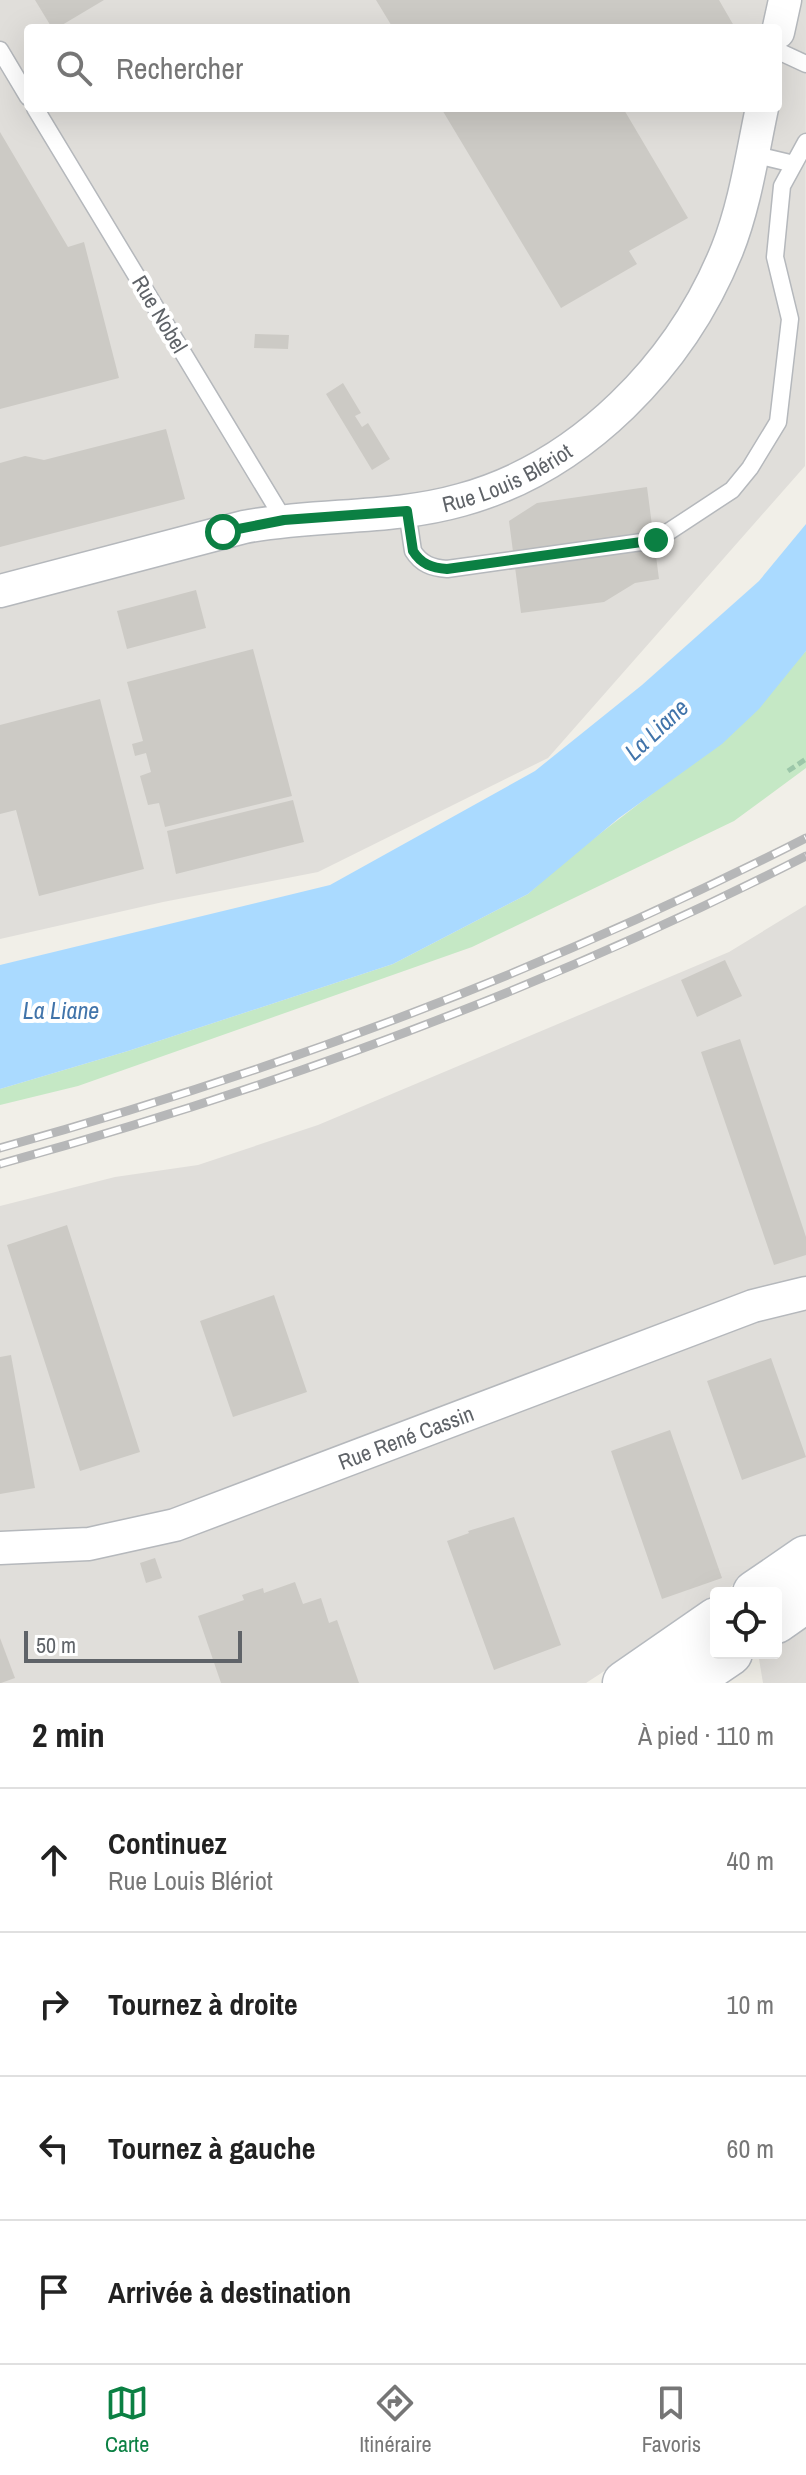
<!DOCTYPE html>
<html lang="fr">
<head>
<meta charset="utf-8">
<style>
  body { margin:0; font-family:"Archivo Narrow",sans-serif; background:#f6f6f6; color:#222 }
  .controls { position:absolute; right:24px; bottom:24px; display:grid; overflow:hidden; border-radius:8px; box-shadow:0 8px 32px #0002 }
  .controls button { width:72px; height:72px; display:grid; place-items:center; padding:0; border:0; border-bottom:2px solid #e0e0e0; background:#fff; color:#222; font:40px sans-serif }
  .scale { position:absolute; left:24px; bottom:20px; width:218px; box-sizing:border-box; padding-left:8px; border:4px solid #5f6368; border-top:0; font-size:22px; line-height:28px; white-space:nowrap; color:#5f6368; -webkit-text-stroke:6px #fff; paint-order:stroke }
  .stop { position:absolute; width:24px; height:24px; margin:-18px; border:6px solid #0b8043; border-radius:50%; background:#fff }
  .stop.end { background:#0b8043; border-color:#fff; box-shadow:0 2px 8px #0008 }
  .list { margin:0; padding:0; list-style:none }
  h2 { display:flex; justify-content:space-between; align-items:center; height:104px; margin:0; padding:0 32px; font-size:34px }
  h2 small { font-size:26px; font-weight:400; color:#767676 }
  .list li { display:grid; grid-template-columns:52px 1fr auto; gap:24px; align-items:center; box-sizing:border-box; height:144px; padding:0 32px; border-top:2px solid #e0e0e0 }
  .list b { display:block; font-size:30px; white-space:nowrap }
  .list p { margin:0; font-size:26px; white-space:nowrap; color:#767676 }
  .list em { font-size:26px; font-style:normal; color:#767676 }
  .icon { flex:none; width:44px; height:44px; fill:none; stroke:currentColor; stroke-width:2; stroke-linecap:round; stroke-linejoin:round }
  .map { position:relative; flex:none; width:806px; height:1683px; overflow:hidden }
  .search { position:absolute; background:#fff; box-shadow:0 8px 32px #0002; left:24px; right:24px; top:24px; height:88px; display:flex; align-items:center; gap:20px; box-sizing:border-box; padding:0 28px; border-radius:8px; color:#767676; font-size:30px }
  .sheet { height:680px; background:#fff }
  nav { display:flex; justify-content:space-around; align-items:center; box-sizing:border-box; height:112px; border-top:2px solid #e0e0e0; background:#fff; font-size:22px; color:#767676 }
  nav a { display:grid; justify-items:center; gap:4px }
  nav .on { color:#0b8043 }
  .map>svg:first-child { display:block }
  .industrial { fill:#e0deda; fill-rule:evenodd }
  .green { fill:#c5e8c5 }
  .water { fill:#aadaff }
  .building { fill:#cccac5 }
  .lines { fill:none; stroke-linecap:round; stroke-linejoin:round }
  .lane-casing { stroke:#b5b8bc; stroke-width:19 }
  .street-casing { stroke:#b5b8bc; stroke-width:35 }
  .secondary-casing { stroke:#b6babf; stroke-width:47 }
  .path { stroke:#9cc7a9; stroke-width:5; stroke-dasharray:8 4; stroke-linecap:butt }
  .lane { stroke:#fff; stroke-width:16 }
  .street { stroke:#fff; stroke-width:32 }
  .secondary { stroke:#fff; stroke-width:44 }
  .rail-casing { stroke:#b6b7b8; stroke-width:9 }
  .rail { stroke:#fff; stroke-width:6; stroke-dasharray:18; stroke-linecap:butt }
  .route { stroke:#0b8043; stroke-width:10 }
  .labels { text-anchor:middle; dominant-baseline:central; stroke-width:8; stroke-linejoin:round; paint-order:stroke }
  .street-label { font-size:22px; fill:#5f6368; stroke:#fff }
  .water-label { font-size:24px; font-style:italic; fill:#4174aa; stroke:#fff }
</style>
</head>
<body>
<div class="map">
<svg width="806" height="1683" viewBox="0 0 806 1683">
  <rect width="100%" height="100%" fill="#f1efe8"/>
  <path class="industrial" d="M0,0H806L805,466L548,758L318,872L163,902L0,939ZM28,28H778V108H28Z
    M806,905V1683H763L758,1653H776V1593L744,1577L722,1593H716V1597L683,1620L586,1683H0V1206L115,1177L198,1165L318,1125L729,952Z"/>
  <path class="green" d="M806,651V768L734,821L472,947L78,1086L0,1105V1089L128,1051L393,964L528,894L567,859L666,783Z"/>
  <path class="water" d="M806,524V651L759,709L722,744L619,818L528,894L393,964L128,1051L0,1089V965L330,885L535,771L642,685L759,581Z"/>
  <path class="building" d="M35,0H104L57,28H52Z
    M376,0H719L734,26L730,28H393Z
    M441,108H623L688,218L629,251L637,264L561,308Z
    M0,132L68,247L84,242L119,378L0,409Z
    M255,334L289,335L288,349L254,348Z
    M343,383L361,413L355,416L362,427L368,423L390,459L372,470L326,394Z
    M166,429L185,499L0,547V463L25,456L44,460Z
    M647,487L659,579L635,583L604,602L521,613L509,521L537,503Z
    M196,590L206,628L127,649L117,611Z
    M253,649L292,796L165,827L159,803L148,805L140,776L151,772L146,753L135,756L132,744L143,741L127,682Z
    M100,699L144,869L39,896L16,810L0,814V725Z
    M293,800L304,842L176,874L167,831Z
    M725,960L742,996L697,1017L681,980Z
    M740,1039L806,1237V1255L774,1265L701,1052Z
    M67,1225L140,1452L80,1471L7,1245Z
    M274,1295L307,1392L233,1417L200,1321Z
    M11,1355L35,1488L0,1494V1357Z
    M771,1358L806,1457L742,1480L707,1381Z
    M670,1430L722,1578L662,1599L611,1451Z
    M514,1517L561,1645L494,1670L447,1541L469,1533L468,1531Z
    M155,1558L162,1578L146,1583L140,1563Z
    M295,1582L303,1604L321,1598L329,1623L337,1620L359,1683H221L198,1616L244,1600L242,1595L263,1588L264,1593Z
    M0,1638L15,1678L1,1683H0Z"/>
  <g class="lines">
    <defs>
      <path id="lane" d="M0,50L28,97
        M778,51L806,64
        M35,108L284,520
        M752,154L794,164
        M407,511L413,551C421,564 432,568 447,569L656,540L732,490L750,468L778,422L790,319L775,257L782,186L806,142"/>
      <g id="street">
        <path d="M778,32L785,0"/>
        <path id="s1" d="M0,591L244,527C316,513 391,520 461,500C582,467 681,364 727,250C745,205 752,155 762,108"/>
        <path id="s2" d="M0,1548L89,1544L175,1525L753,1306L806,1293"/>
      </g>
      <path id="secondary" d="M755,1593L806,1558
        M776,1621L806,1600
        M625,1683L716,1620
        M686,1683L730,1653"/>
    </defs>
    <use href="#lane" class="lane-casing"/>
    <use href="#street" class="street-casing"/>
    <use href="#secondary" class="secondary-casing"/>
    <path class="path" d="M788,771L806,759"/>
    <use href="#lane" class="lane"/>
    <use href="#street" class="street"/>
    <use href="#secondary" class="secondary"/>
    <defs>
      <path id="rail" d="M0,1148C279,1071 549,969 806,838
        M0,1164C279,1087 549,987 806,856"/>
    </defs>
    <use href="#rail" class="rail-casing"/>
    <use href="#rail" class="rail"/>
  </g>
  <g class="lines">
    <path class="route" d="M223,532L284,520L407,511L413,551C421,564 432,568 447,569L656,540"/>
  </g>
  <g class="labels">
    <g class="street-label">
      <text transform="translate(160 314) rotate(59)">Rue Nobel</text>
      <text stroke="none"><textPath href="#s1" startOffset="522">Rue Louis Blériot</textPath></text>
      <text stroke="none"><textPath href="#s2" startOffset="424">Rue René Cassin</textPath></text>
    </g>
    <g class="water-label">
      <text transform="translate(656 729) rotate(-43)">La Liane</text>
      <text x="61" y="1010">La Liane</text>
    </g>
  </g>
</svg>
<div class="controls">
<button><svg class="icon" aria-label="locate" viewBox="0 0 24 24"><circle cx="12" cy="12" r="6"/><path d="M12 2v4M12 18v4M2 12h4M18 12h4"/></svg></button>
</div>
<div class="scale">50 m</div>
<div class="stop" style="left:223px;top:532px"></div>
<div class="stop end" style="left:656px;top:540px"></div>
<div class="search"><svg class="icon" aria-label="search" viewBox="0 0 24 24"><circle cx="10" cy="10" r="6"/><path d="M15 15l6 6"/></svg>Rechercher</div>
</div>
<section class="sheet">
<h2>2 min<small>À pied · 110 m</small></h2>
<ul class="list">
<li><svg class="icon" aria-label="ahead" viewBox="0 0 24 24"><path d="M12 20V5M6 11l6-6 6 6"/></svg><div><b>Continuez</b><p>Rue Louis Blériot</p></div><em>40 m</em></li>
<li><svg class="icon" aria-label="right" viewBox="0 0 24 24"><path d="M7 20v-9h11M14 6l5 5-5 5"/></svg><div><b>Tournez à droite</b></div><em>10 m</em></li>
<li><svg class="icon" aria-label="left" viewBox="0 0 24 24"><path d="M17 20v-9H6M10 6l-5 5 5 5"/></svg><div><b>Tournez à gauche</b></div><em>60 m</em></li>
<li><svg class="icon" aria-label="arrive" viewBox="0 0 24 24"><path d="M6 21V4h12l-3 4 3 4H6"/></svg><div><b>Arrivée à destination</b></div></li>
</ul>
</section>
<nav>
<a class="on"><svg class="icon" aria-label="map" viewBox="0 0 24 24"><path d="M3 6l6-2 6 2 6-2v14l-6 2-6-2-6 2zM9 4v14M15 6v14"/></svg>Carte</a>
<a><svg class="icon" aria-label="directions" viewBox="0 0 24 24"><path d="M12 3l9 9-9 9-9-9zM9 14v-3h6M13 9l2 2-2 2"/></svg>Itinéraire</a>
<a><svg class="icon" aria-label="saved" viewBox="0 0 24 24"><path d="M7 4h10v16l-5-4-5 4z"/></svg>Favoris</a>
</nav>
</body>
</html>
